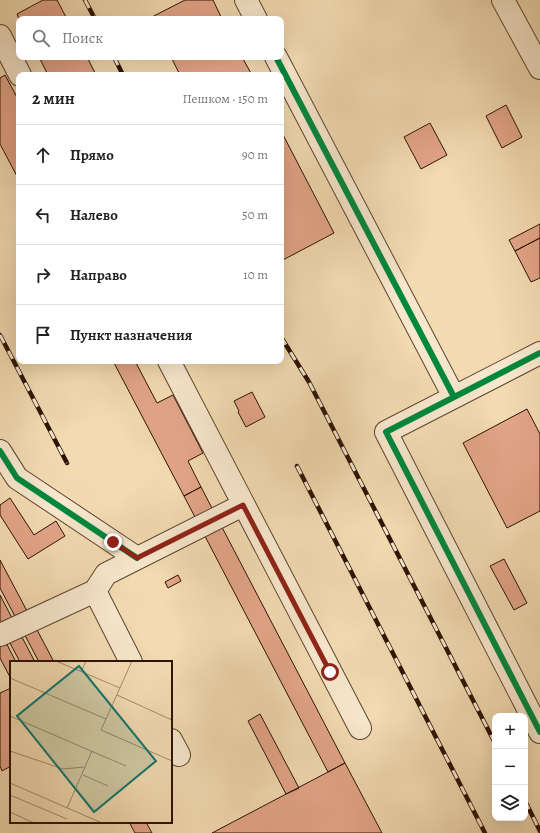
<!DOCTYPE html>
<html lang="ru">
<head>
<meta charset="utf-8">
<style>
  body { margin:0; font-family:Alegreya,serif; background:#f2f2f2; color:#222 }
  .controls { position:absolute; right:12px; bottom:12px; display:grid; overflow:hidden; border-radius:8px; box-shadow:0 4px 16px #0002 }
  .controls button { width:36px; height:36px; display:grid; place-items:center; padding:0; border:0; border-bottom:1px solid #e0e0e0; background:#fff; color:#222; font:20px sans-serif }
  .stop { position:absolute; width:12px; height:12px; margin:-9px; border:3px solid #8f2418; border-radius:50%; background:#fff }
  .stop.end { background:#8f2418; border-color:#fff; box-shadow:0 1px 4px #0008 }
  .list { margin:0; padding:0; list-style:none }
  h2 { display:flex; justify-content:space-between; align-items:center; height:52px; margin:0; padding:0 16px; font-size:17px }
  h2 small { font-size:13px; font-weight:400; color:#767676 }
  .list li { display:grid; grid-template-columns:26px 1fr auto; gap:12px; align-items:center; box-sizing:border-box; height:60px; padding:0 16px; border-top:1px solid #e0e0e0 }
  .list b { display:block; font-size:15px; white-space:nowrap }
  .list em { font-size:13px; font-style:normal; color:#767676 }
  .icon { flex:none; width:22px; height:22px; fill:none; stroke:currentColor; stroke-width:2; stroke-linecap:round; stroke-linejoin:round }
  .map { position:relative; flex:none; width:540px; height:833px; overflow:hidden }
  .search { position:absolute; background:#fff; box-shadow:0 4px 16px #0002; left:16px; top:16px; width:268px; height:44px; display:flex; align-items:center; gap:10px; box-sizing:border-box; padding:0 14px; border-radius:8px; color:#767676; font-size:15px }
  .panel { position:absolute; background:#fff; box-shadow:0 4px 16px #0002; left:16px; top:72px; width:268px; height:292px; border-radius:8px }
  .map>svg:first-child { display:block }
  .building { fill:#e3a588; stroke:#2c1305 }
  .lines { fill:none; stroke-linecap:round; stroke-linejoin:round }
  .minor-casing { stroke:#5e4530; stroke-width:24 }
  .minor { stroke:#f7e7cc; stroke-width:22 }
  .rail-casing { stroke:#2c1305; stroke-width:4.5 }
  .rail { stroke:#f7e7cc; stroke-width:3; stroke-dasharray:9; stroke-linecap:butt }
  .cycleway-casing { stroke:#f7e7cc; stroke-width:8 }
  .cycleway { stroke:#00873e; stroke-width:6 }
  .route { stroke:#8f2418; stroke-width:5 }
  .inset-road { fill:none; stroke:#a38a6c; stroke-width:1 }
  .view { fill:#0f766e; fill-opacity:0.15; stroke:#0f766e; stroke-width:2 }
  .inset-edge { fill:none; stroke:#2c1305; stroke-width:2 }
</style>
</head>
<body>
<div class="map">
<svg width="540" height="833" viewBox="0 0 540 833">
  <rect width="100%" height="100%" fill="#f2dab1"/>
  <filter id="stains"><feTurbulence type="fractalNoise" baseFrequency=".005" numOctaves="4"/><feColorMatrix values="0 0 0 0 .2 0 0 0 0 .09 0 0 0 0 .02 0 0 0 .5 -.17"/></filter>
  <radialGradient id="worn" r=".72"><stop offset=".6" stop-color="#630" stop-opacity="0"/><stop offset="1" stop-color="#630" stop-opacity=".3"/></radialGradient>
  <path class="building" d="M43,0H57L67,19H19L17,14Z
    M185,0H213L222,19H151L150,18Z
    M39,57H87L96,75H48Z
    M171,57H242L252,75H180Z
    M5,75L19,101V180L0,144V78Z
    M506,105L522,137L502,148L486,116Z
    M430,123L447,155L421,169L404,137Z
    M281,131L334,233L281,261Z
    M540,224V238L515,251L509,240Z
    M540,238V278L531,282L515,251Z
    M113,361H135L157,403L173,395L203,453L188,461L201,487L184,496Z
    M252,392L265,417L246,427L238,412L239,411L234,401Z
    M527,409L540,434V511L507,528L463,443Z
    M201,487L345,763L328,772L184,496Z
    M10,498L34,535L56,521L65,536L28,559L0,515V505Z
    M504,559L527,603L514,610L490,566Z
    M0,560L54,662H39L0,588Z
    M178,575L181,581L168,588L165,582Z
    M0,595L35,662H20L0,624Z
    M0,631L16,662H11V679L0,658Z
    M11,688V766L2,771L0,766V693Z
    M260,714L299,788L286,794L248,721Z
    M345,763L382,833H212L328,772Z
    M129,822H146L152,833H135Z"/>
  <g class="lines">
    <defs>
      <path id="minor" d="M246,0L256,19
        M503,0L540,68
        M0,36L20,75
        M276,57L454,397
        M540,353L386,432L540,732
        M169,361L360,728
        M0,451L17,478L137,558
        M95,591L131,662
        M0,635L95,591L106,574L243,505
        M171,740L179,755"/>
    </defs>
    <use href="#minor" class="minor-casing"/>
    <use href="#minor" class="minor"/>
    <defs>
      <path id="rail" d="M85,0L95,19
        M114,57L123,75
        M0,335L67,463
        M281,337L309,382L495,743
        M297,466L485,833
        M525,801L540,831"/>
    </defs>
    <use href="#rail" class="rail-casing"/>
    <use href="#rail" class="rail"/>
    <defs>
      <path id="cycleway" d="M276,57L454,397
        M540,353L386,432L540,732
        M0,451L17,478L137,558"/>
    </defs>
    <use href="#cycleway" class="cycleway-casing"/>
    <use href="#cycleway" class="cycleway"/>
  </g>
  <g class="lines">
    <path class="route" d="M113,542L137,558L243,505L330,672"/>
  </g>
  <g transform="translate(10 661)">
    <rect width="162" height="162" fill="#f2dab1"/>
    <path class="inset-road" d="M46,0L110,27M122,0L91,69L162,100M71,11L76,0M0,17L96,58M107,34L162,59M0,55L116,105M0,90L53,108L74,106M73,114L98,125M0,122L92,162M0,134L57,158M57,147L82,90M0,151L24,162"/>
    <path class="view" d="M69,5L146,100L84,151L7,55Z"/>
    <rect width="162" height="162" class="inset-edge"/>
  </g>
  <rect width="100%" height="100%" filter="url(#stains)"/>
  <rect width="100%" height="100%" fill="url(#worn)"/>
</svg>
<div class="controls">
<button>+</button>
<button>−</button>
<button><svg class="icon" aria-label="layers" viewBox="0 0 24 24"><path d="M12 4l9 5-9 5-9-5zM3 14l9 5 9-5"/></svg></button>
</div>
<div class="stop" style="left:330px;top:672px"></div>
<div class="stop end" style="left:113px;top:542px"></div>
<div class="search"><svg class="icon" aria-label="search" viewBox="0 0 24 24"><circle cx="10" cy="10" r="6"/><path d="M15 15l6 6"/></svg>Поиск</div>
<section class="panel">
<h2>2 мин<small>Пешком · 150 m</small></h2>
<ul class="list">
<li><svg class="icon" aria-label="ahead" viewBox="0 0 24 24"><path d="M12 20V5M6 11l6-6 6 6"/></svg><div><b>Прямо</b></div><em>90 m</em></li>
<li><svg class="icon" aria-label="left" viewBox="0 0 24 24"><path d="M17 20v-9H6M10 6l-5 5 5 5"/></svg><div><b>Налево</b></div><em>50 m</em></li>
<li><svg class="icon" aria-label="right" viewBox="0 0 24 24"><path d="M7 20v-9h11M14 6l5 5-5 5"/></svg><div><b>Направо</b></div><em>10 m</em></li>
<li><svg class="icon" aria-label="arrive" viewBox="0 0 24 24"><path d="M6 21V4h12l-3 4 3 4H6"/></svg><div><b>Пункт назначения</b></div></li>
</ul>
</section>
</div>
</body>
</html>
